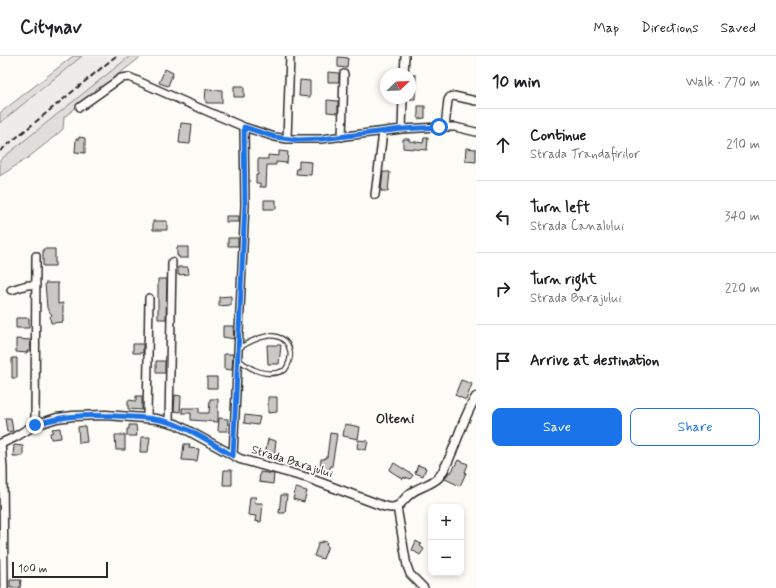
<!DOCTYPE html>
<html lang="en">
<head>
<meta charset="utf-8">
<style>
  body { margin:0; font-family:Mynerve,sans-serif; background:#f2f2f2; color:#202124 }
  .controls { position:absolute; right:12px; bottom:12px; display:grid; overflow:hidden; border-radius:8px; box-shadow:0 2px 6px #0003 }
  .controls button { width:36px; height:36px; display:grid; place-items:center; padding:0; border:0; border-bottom:1px solid #e0e0e0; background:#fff; color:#202124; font:20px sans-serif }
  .compass { position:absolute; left:380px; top:12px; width:36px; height:36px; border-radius:50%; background:#fff; box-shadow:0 2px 6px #0003; rotate:67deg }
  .scale { position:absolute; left:12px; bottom:10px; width:96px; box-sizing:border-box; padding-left:4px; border:2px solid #2b2b2b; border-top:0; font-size:11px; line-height:14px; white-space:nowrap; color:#2b2b2b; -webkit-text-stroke:3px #fdfcf7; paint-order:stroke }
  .stop { position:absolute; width:12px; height:12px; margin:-9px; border:3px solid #1a73e8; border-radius:50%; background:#fff }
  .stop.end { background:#1a73e8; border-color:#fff; box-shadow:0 1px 4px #0008 }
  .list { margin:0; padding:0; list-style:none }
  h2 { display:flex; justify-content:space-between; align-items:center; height:52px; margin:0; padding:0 16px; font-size:17px }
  h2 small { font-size:13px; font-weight:400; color:#757577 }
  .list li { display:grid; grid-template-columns:26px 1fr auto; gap:12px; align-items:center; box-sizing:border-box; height:72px; padding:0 16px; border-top:1px solid #e0e0e0 }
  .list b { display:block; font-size:15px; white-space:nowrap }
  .list p { margin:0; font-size:13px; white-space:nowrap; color:#757577 }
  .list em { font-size:13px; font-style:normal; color:#757577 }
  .actions { display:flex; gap:8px; padding:12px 16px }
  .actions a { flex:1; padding:9px 0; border:1px solid #1a73e8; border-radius:8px; text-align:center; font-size:14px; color:#1a73e8 }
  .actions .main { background:#1a73e8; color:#fff }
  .icon { flex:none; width:22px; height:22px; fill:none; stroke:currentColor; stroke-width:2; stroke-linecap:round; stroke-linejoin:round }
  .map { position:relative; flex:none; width:476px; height:532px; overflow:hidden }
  header { display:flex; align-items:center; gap:24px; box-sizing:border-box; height:56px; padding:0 20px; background:#fff; border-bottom:1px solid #e0e0e0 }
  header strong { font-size:19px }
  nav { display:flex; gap:22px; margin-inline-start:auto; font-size:14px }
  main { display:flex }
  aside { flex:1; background:#fff }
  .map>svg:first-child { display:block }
  .built { fill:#edece8 }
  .green { fill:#dfdeda; stroke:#858482 }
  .building { fill:#c9c8c4; stroke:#2b2b2b }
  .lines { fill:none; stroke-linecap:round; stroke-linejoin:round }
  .service-casing { stroke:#2b2b2b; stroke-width:6 }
  .minor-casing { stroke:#2b2b2b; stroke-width:10 }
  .tertiary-casing { stroke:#2b2b2b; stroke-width:11 }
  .service { stroke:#fdfcf7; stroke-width:3.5 }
  .minor { stroke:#fdfcf7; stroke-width:7 }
  .tertiary { stroke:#fdfcf7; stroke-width:8 }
  .rail { stroke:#2b2b2b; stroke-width:2; stroke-dasharray:6 3; stroke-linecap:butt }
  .route { stroke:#1a73e8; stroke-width:5 }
  .labels { text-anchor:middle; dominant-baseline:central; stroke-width:3.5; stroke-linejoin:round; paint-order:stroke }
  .street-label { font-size:12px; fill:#2b2b2b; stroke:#fdfcf7 }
  .quarter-label { font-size:14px; font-weight:bold; fill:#2b2b2b; stroke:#fdfcf7 }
</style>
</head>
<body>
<header>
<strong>Citynav</strong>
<nav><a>Map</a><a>Directions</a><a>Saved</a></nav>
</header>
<main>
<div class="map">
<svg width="476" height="532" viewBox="0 0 476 532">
  <rect width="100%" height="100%" fill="#fdfcf7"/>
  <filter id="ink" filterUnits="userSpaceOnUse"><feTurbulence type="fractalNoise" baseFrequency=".025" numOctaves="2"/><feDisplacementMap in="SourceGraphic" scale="8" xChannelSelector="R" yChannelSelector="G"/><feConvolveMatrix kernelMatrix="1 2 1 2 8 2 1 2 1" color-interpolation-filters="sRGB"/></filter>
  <g filter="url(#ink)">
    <path class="built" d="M82,0H130L0,104V67Z"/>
    <path class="green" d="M73,0H82L0,67V57Z
      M130,0H142L64,61L63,73L54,81L29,101L0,120V104Z"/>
    <path class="building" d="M338,1L348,2L347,12L338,11Z
      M165,13L173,17L168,30L159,27Z
      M328,16L339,17V26H328Z
      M410,19H416L415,43H410Z
      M300,24L310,25V41L299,40Z
      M234,30H244V41H234Z
      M206,33L222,34V47H206V44H205Z
      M327,44L338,45V57L327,56Z
      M418,50H425V62L418,63Z
      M181,67L192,68L190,88L179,87Z
      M79,81L85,82V97L75,96L76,83H79Z
      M424,81H428L427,94L403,92V83H409V85L423,87Z
      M466,92L476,93V106L465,105Z
      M279,95L288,96L287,107L276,106V109H267L266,131H260V127H256V119H258V103H268V99L279,100Z
      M299,105L312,106L311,119L296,118L297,112L299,113Z
      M383,116H390L388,135H381Z
      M264,144H276V153H264Z
      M226,160H239V166H226Z
      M153,165H167V174H153Z
      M228,182H238V190H228Z
      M177,191H188V202H179V200H177Z
      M43,193H55V210H43Z
      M178,211H188L189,218L178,219Z
      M158,223H167L166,263H158Z
      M45,227H58V248L63,247V266L51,267L50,261L52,259L47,252Z
      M231,240V249L219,250V241Z
      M16,262H29V272H16Z
      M223,270H233L234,283L223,281Z
      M16,283L31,284L30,295H27V297L16,296Z
      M133,288H143V297H133Z
      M267,289H281L279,308H268Z
      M224,298H233L232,314L224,313Z
      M12,302H17V322H12Z
      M156,305H165V317H156Z
      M207,321H217V332H207Z
      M461,324L472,328L466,344L455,339Z
      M175,339L181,340L180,356L174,355Z
      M136,340H142V354L128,353V344L136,345Z
      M268,341H277V356L268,357Z
      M210,343H218V366L191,364V357H182V352H199V357H209Z
      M245,359L260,361L258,369L244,367Z
      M5,362H11L13,375L7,376Z
      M219,362L228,363L227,375H218Z
      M345,368L360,371L358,383L343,380Z
      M129,369H136L137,380H127V373H129Z
      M85,370L87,386L79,387L78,371Z
      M60,372L61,382L51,383L50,377L53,376L52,373Z
      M330,377L337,378L332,410L330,411V416L320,414L321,403H325V401H327Z
      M115,379H125V394H116Z
      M141,381H150L148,396H140Z
      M268,383L276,385L274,400L265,399Z
      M358,384L368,385L366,394L357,392Z
      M184,388H190L189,392L199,393L197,405L182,404Z
      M14,389L23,390V400H13Z
      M458,404L468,408L465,416L466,417L460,430L445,423L449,416L451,417Z
      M394,407L413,419L410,423L406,421V423L404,421L403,423L389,414Z
      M418,409L426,412L423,420L415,417Z
      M224,414H232V429H223Z
      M260,416L274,418L273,428L259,426Z
      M296,432L307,435L304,446L293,443Z
      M281,439H287L285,457H279Z
      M250,441H256L255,447H263L261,466L255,465L256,460L248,459Z
      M322,485L327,486L326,489L328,490L323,503L314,500L319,486L322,487Z
      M416,485L421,488L420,490L424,493L420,499L412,494Z
      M10,524H21L20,532H10Z"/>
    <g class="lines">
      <defs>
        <path id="service" d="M238,303C251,314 268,322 285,314C296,298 289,278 268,280C257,281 248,287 239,292"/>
        <path id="minor" d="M404,18L405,0
          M80,51L121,22L129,21L183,45L244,71L275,81L287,83H321L402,73L439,71H455L476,76
          M445,71L448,44L450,41L454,40L476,45
          M402,73L403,42
          M342,81L344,18
          M287,83L290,0
          M375,139L383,76
          M11,234C19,232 28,227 36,229
          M147,362L149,242
          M169,366L172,206
          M35,369L36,200
          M1,387L3,412L4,532
          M233,400L245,149L244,71
          M397,451L407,510L410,518L424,532"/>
        <path id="tertiary" d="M0,388L15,381L35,369L57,362L73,360L106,359L157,363L176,368L240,403L308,422L383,450C401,455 399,446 411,437C419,431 430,429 438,422C443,417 446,409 449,403C458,383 464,360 476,341"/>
      </defs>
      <use href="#service" class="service-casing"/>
      <use href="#minor" class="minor-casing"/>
      <use href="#tertiary" class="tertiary-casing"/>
      <use href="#service" class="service"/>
      <use href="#minor" class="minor"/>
      <use href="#tertiary" class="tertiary"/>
      <path class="rail" d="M0,95L116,0"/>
    </g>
  </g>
  <g class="lines" filter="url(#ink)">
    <path class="route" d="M35,369C66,357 99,359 132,361C147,362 163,363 177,369C196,376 215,389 233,400L245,149L244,71L275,81L297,84L322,83L402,73L439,71"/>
  </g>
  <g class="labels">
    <g class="street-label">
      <text transform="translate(292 406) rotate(17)">Strada Barajului</text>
    </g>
    <g class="quarter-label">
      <text x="395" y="363">Olteni</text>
    </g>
  </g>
</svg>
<div class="controls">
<button>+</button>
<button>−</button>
</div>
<svg class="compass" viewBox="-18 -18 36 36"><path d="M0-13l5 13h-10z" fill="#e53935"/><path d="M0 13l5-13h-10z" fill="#757577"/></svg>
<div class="scale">100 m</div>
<div class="stop" style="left:439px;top:71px"></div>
<div class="stop end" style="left:35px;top:369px"></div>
</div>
<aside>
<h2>10 min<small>Walk · 770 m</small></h2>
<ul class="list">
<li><svg class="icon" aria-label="ahead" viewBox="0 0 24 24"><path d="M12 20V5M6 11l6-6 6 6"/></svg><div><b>Continue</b><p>Strada Trandafirilor</p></div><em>210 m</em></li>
<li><svg class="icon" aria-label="left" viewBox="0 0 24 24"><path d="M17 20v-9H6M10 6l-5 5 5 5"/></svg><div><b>Turn left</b><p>Strada Canalului</p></div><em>340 m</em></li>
<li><svg class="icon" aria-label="right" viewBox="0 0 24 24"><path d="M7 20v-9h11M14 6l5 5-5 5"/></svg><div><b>Turn right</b><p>Strada Barajului</p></div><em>220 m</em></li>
<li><svg class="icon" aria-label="arrive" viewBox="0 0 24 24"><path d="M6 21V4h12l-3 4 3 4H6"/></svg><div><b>Arrive at destination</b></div></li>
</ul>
<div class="actions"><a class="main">Save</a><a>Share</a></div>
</aside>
</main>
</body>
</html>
